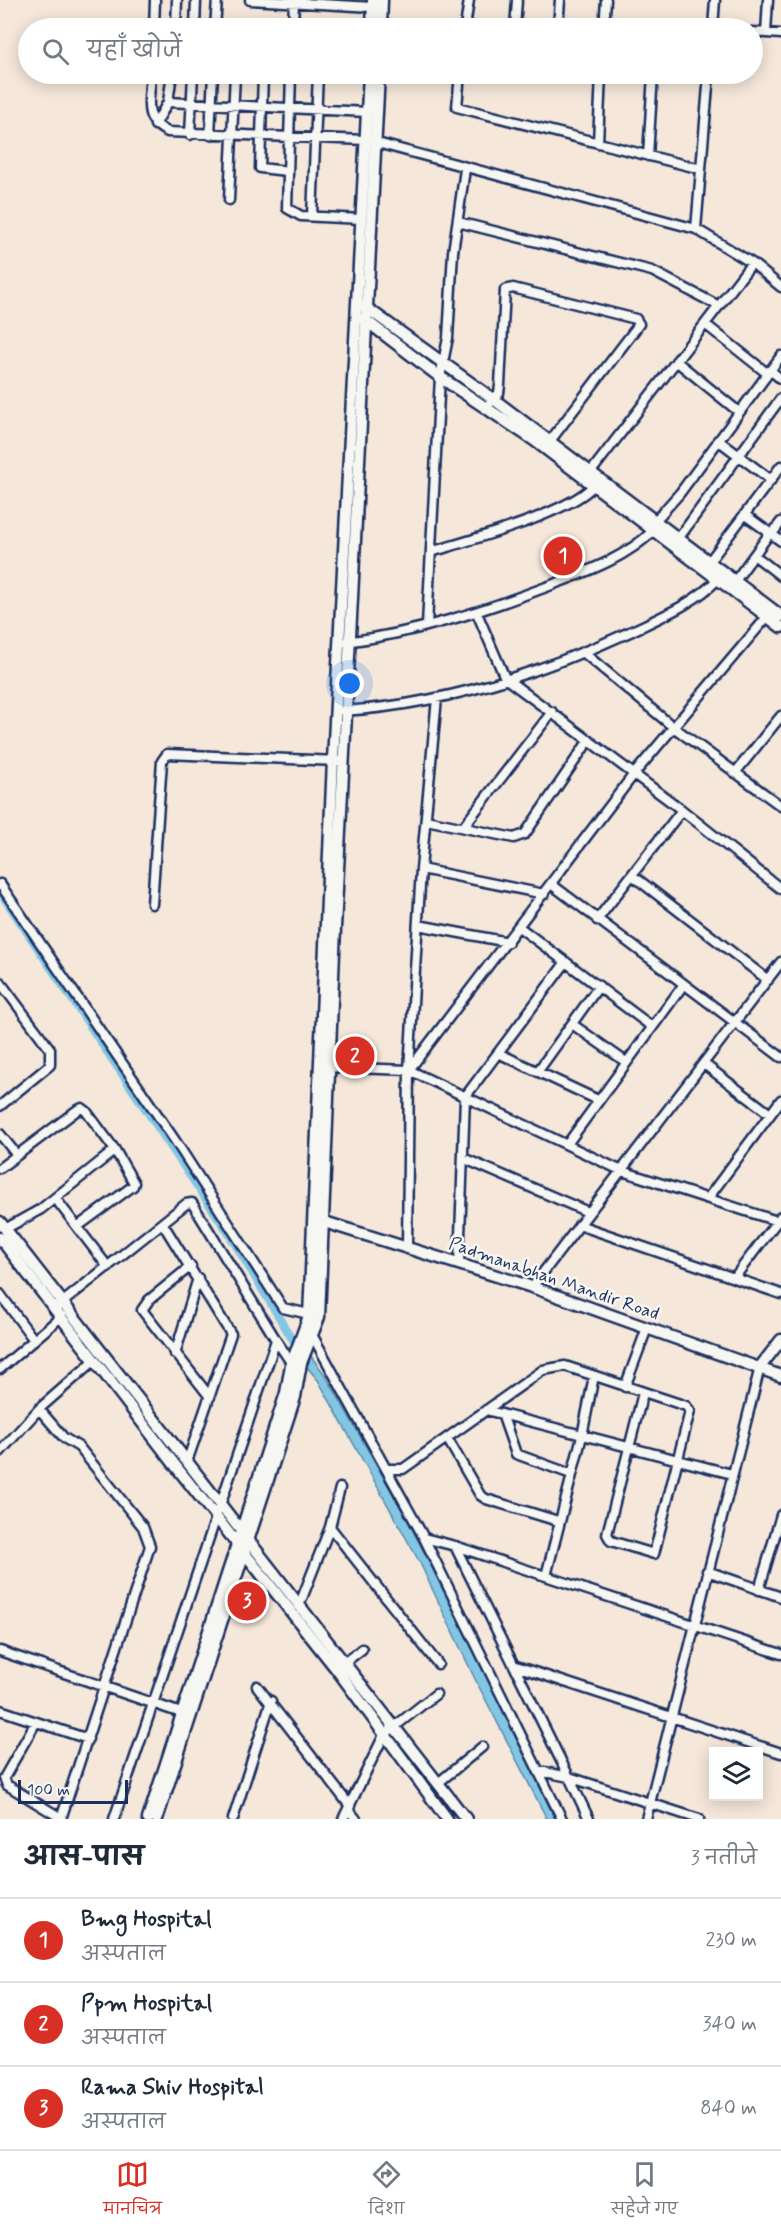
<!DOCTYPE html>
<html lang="hi">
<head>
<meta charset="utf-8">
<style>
  body { margin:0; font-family:Mynerve,"Playpen Sans Deva",sans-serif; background:#f2f2f3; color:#1f2937 }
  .controls { position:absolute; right:18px; bottom:18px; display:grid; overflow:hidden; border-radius:0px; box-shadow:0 3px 15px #0003 }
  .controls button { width:54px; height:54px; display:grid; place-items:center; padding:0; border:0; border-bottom:2px solid #e0e1e3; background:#fff; color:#1f2937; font:30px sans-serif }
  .scale { position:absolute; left:18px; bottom:15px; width:110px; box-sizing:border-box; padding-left:6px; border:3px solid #1b2f5e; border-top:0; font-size:16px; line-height:21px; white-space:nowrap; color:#1b2f5e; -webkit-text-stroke:4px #f6f6f2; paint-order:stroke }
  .you { position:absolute; left:350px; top:684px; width:21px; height:21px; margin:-15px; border:4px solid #fff; border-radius:50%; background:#1a73e8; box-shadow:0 0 0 9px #1a73e833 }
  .badge { display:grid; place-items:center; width:39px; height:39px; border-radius:50%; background:#d93025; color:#fff; font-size:20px; font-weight:700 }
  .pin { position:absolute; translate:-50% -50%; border:3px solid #fff; box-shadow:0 2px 6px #0006 }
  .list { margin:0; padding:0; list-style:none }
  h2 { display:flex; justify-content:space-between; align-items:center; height:78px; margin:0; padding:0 24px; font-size:26px }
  h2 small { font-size:20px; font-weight:400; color:#747a83 }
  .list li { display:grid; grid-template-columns:39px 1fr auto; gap:18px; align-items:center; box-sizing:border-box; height:84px; padding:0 24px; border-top:2px solid #e0e1e3 }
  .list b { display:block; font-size:22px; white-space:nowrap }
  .list p { margin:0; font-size:20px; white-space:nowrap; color:#747a83 }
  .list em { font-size:20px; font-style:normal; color:#747a83 }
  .icon { flex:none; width:33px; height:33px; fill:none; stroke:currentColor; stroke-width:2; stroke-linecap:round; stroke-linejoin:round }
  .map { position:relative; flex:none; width:781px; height:1819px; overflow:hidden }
  .search { position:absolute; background:#fff; box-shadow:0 3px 15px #0003; left:18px; right:18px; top:18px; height:66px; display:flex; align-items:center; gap:15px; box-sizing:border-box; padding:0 21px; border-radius:33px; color:#747a83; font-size:22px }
  .sheet { height:330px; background:#fff }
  nav { display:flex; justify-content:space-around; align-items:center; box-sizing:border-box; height:84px; border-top:2px solid #e0e1e3; background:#fff; font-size:16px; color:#747a83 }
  nav a { display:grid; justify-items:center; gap:3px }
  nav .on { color:#d93025 }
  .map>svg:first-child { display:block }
  .water { fill:#83c6e4; stroke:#598aae; stroke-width:1.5 }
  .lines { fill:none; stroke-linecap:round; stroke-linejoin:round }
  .canal { stroke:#83c6e4; stroke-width:8 }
  .street-casing { stroke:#1b2f5e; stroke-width:13 }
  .secondary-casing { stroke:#1b2f5e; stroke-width:15 }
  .street { stroke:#f6f6f2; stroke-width:8 }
  .secondary { stroke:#f6f6f2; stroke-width:10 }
  .labels { text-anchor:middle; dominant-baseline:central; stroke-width:5; stroke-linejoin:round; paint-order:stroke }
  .street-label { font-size:18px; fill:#1b2f5e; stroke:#f6f6f2 }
</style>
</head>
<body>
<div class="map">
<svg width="781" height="1819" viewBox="0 0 781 1819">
  <rect width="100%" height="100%" fill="#f5e7da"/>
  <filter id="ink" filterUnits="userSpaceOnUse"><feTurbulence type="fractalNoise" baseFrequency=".0167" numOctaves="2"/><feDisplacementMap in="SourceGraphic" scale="12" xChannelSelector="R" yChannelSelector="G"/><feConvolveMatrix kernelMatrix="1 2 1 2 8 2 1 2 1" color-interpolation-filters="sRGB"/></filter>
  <g filter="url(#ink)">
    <path class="water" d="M310,1355L326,1376L407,1519L492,1685L555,1819H547L474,1677L420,1563L318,1380L306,1366Z"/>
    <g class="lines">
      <path class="canal" d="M0,892L227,1231L298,1349"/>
      <defs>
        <path id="street" d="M250,0L373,7
          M465,27L539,28
          M154,28L155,0
          M176,28L177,0
          M195,28L196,0
          M215,28L217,0
          M293,28L294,0
          M465,28L469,0
          M515,28L517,0
          M558,28L560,0
          M604,28L606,0
          M713,28L715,0
          M752,32L781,34
          M766,33L768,0
          M151,74C150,99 141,120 168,132L366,140L696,229L752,263L781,287
          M263,74L260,168L287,171
          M291,74L287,208L301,216L362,219
          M460,74L457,107L701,169
          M168,102L367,112
          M155,125L168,102L172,74
          M190,135L193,74
          M210,135L213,74
          M598,143L601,74
          M648,156L653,74
          M229,200L235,74
          M312,216L318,74
          M458,222L652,271L719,306
          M696,229L709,74
          M705,324L768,374
          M676,361L739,412
          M770,370L781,379
          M489,404L499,393L500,385L505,290L513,288L636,319L639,324L634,331L550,441
          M718,440L771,480
          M587,477L752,263
          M745,515L781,541
          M654,522L680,493L781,356
          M772,534L781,522
          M678,539L781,398
          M431,552C470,540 567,514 593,486
          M754,555L781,576
          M709,562L781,466
          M735,581L770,533
          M477,613L505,678L682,810L781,889
          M427,625L440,377L448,338L453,252L465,169
          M346,642C416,633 483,611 549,586C585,572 624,559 653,531
          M584,653L672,726L781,806
          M343,711C442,705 543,672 632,631C661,617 695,603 718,579
          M735,773L781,716
          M426,820L514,838L525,834L589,740
          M464,826L552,712
          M421,869L544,894
          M632,875L768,980
          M0,884L176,1142L283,1308L309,1314
          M551,884L781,1057
          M152,904L162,761L167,754L338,761
          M597,920L682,810
          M418,925L508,942
          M519,927L651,1026
          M0,982L50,1049V1065L0,1106
          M572,1024L626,1062
          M498,1053L598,1100
          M704,1064L770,1114
          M325,1067L409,1070L622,1171L777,1221
          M409,1070L634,774L767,617
          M538,1071L599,986
          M0,1134L16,1154
          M568,1143L684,984
          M463,1158L588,1212
          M0,1168L76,1111L82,1108L86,1111L115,1150L134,1183L133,1186L77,1227
          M55,1198L108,1267
          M708,1198L781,1100
          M163,1224L231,1334L188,1459
          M579,1225L781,1294
          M5,1229L41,1209L115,1150
          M407,1247L409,1070L421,869L437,698
          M459,1264L465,1097L566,962
          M191,1266L149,1300L142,1310L210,1397
          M734,1278L781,1216
          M532,1287L781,962
          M0,1294L34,1340
          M58,1306L186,1204L192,1203L276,1340L114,1819
          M310,1331L424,1538
          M276,1340L294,1367
          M175,1354L198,1278
          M0,1369L62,1316
          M625,1387L647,1328
          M39,1409L64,1438L79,1447L143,1527L150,1546L61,1819
          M486,1410L732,1474
          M502,1414L516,1454L571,1474
          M447,1438L480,1495L486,1499L558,1521
          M0,1452L39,1409L95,1360
          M386,1469H403L543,1370L565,1366L686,1406L690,1411L654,1554L611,1541L607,1534L643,1393
          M330,1527L438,1664
          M455,1546L569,1777L699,1819
          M707,1571L781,1597
          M546,1576L582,1436L594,1376
          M759,1590L781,1515
          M299,1606L330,1527L340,1488
          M0,1651L187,1715
          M344,1663L362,1649
          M516,1666L781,1753
          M257,1686L350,1806
          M0,1710L88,1739
          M36,1722L4,1778L7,1785L61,1818
          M540,1771L569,1777L589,1819
          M438,1783L482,1747
          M348,1809L356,1819
          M233,1819L271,1701
          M343,1819L384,1735L436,1694
          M562,1819L424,1538L455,1546L781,1654
          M646,1819L760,1367"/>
        <path id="secondary" d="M372,28L373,0
          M381,28L382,0
          M364,306L500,404L781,616
          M364,319L440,377L534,440L781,627
          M318,1220L532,1287L781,1376
          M0,1222L466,1819
          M0,1238L178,1469L338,1671L447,1819
          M760,1367L781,1340
          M148,1819L286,1393L291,1365L309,1316L333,760L369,74
          M157,1819L295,1397L301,1363L319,1317L335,928L379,74"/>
      </defs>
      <use href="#street" class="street-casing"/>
      <use href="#secondary" class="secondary-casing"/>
      <use href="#street" class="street"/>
      <use href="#secondary" class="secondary"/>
    </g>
  </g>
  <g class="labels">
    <g class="street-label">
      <text transform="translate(554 1279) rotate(19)">Padmanabhan Mandir Road</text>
    </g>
  </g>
</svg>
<div class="controls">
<button><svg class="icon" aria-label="layers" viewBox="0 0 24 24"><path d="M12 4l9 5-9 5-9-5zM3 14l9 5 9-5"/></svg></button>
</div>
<div class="scale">100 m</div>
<div class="you"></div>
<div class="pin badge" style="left:563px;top:556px">1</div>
<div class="pin badge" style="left:355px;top:1056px">2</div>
<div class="pin badge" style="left:247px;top:1601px">3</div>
<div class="search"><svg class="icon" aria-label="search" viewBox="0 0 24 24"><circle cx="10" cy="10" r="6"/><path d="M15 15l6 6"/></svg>यहाँ खोजें</div>
</div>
<section class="sheet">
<h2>आस-पास<small>3 नतीजे</small></h2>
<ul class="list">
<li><span class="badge">1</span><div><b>Bmg Hospital</b><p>अस्पताल</p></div><em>230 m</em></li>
<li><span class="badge">2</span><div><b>Ppm Hospital</b><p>अस्पताल</p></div><em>340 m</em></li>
<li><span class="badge">3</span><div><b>Rama Shiv Hospital</b><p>अस्पताल</p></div><em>840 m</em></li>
</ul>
</section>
<nav>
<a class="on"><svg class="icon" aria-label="map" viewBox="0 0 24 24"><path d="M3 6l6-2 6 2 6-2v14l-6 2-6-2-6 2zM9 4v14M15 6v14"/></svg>मानचित्र</a>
<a><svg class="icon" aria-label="directions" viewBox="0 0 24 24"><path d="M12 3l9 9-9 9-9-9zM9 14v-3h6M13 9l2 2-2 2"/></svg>दिशा</a>
<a><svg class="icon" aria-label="saved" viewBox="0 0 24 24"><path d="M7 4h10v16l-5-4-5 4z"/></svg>सहेजे गए</a>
</nav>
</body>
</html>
